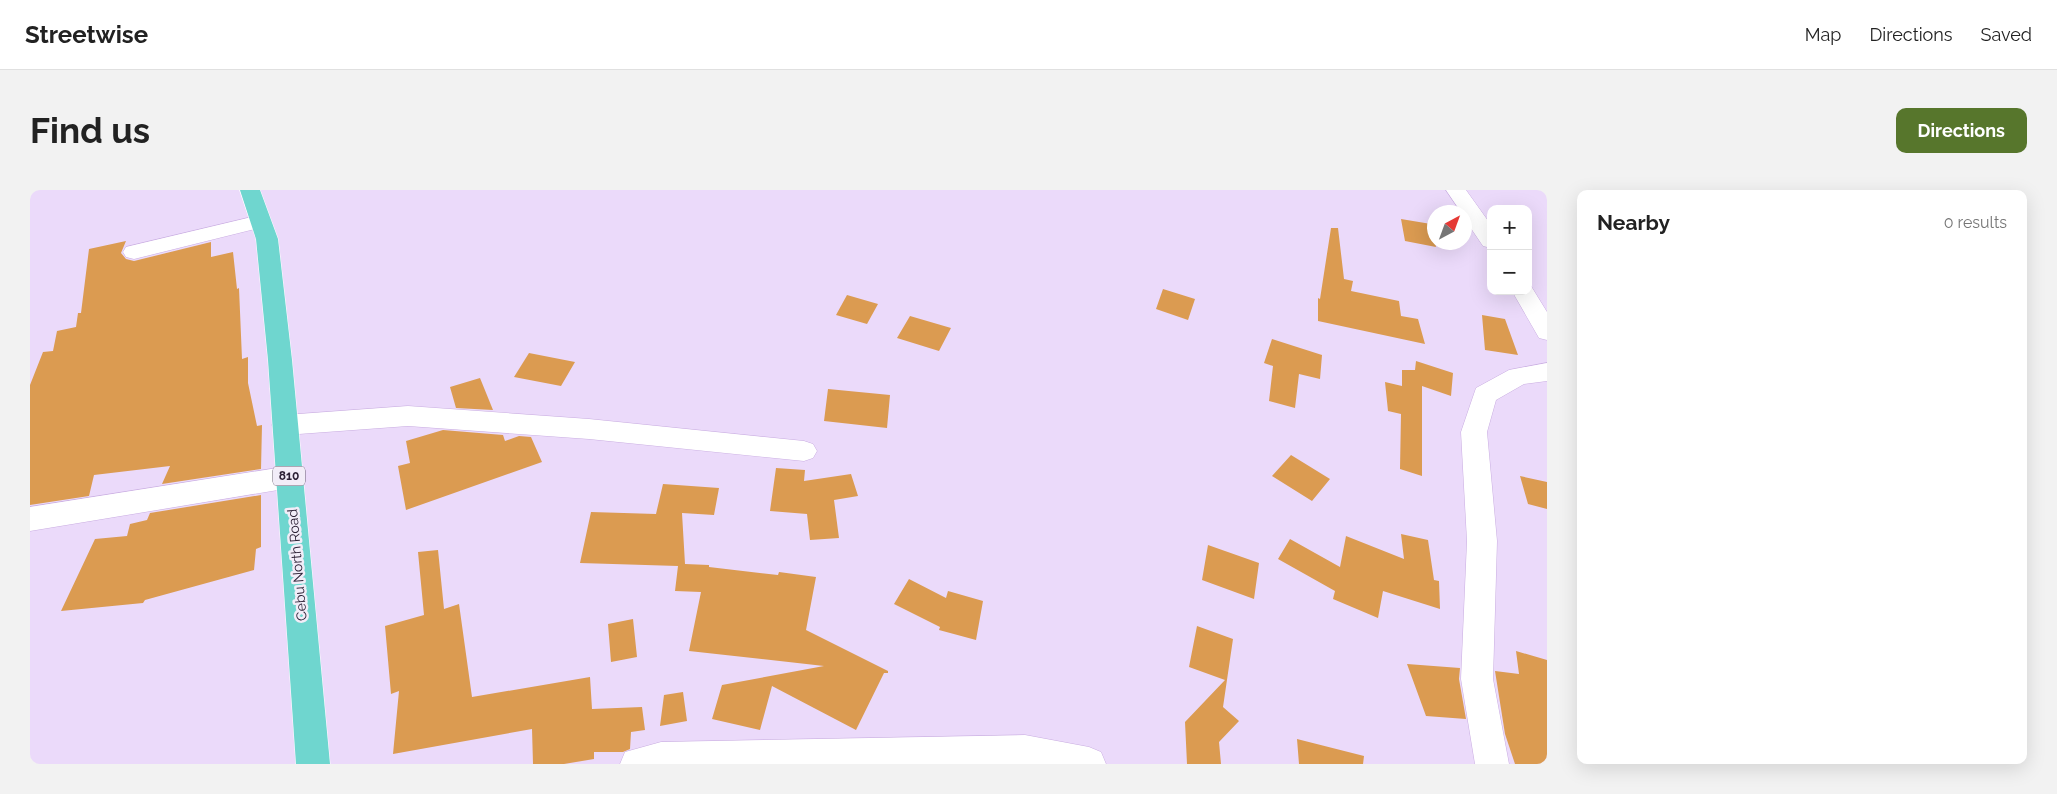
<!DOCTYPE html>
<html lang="en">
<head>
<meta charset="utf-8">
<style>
  body { margin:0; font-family:Raleway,sans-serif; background:#f2f2f2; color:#222 }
  .controls { position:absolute; right:15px; top:15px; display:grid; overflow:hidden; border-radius:10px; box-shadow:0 5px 20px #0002 }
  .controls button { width:45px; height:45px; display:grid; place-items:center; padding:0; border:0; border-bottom:1px solid #e0e0e0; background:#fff; color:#222; font:25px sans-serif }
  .compass { position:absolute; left:1397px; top:15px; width:45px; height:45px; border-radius:50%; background:#fff; box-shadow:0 5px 20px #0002; rotate:41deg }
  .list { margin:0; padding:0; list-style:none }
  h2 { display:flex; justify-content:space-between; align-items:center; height:65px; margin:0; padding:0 20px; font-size:21px }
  h2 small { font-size:16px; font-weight:400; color:#767676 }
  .map { position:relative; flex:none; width:1517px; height:574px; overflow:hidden; border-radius:10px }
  header { display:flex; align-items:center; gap:30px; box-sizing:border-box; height:70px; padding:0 25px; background:#fff; border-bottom:1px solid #e0e0e0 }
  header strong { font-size:24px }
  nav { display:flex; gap:28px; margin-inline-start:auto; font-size:18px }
  .intro { display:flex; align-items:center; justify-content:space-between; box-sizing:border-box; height:120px; padding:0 30px }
  h1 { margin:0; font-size:35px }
  .button { padding:12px 22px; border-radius:10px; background:#57762c; color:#fff; font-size:18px; font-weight:700 }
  main { display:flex; gap:30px; padding:0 30px }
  aside { flex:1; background:#fff; border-radius:10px; box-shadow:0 5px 20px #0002 }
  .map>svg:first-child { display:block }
  .building { fill:#db9b51 }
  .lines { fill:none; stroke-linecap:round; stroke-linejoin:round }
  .minor-casing { stroke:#c9ade1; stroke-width:1 }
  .trunk-casing { stroke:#fff; stroke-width:1 }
  .minor { fill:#fff; fill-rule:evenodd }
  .trunk { fill:#6fd6cf; fill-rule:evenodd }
  .labels { text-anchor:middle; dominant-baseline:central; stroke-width:5; stroke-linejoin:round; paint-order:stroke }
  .shield { fill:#f2edf8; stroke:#685f70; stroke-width:1 }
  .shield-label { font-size:12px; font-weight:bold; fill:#2d2236 }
  .street-label { font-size:14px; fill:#2d2236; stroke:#f2edf8 }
</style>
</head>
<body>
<header>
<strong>Streetwise</strong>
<nav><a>Map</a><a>Directions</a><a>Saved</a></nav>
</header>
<div class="intro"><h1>Find us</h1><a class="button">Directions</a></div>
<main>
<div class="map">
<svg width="1517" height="574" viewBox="0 0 1517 574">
  <rect width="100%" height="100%" fill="#ebdafa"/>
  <path class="building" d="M1371,29L1401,34L1406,57L1375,51Z
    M1301,38H1308L1314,89L1323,91L1321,101L1369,111L1371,126L1388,129L1395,154L1288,131V108L1290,109Z
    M96,51L91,63L96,69L104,71L181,52V67L203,62L207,99L209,98L212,169L218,167V193L227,236L232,235L231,279L132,294L140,276L64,285L59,306L0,315V195L13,162L23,161L27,141L46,137L48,123H51L59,59Z
    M1133,99L1165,109L1158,130L1126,119Z
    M817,105L848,114L837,134L806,125Z
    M1452,125L1475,129L1488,165L1455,160Z
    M880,126L921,138L909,161L867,148Z
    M1242,149L1292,165L1290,189L1269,184L1265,218L1239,211L1243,176L1234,173Z
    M499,163L545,172L531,196L484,187Z
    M1386,171L1423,183L1421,206L1392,196V286L1370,279L1371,224L1358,221L1355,192L1372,196V180H1385Z
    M450,188L463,220L426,218L420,197Z
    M798,199L860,205L857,238L794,231Z
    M413,240L473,245L475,251L489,246L501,247L512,272L376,320L368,276L380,273L376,251Z
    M1261,265L1300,289L1282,311L1242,286Z
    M746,278L775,280L774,291L821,284L828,306L804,310L809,348L780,350L777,324L740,321Z
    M1490,286L1517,292V319L1498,314Z
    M633,294L689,298L684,325L652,323L655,374L679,375V377L748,385L749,382L786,387L776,440L858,481V483H854L826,540L742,496L730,540L682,529L692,495L794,476L659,461L671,402L645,401L648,376L550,373L561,322L626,324Z
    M231,305V357L226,359L224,380L115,410L113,413L31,421L65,349L97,346L100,334L117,330L120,323Z
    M1371,344L1398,350L1404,390L1409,391L1410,419L1353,401L1348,428L1303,409L1305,401L1248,369L1260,349L1310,377L1316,346L1374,369Z
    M1178,355L1229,373L1224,409L1172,390Z
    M408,360L414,419L429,414L442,507L560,487L562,519L612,517L615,540L601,542L600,559L593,562H564V569L534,574H503L502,539L363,564L369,501L361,504L355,436L394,425L388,362Z
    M879,389L916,408L918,401L953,411L946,450L909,440L910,437L864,414Z
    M603,429L607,467L581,472L578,434Z
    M1167,436L1203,449L1193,517L1209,531L1189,552L1191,574H1157L1155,532L1195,490L1159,477Z
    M1486,461L1517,470V574H1485L1475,544L1465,481L1489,484Z
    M1377,474L1430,478L1429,489L1436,529L1396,526Z
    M653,502L657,531L630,536L634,505Z
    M1267,549L1334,566L1333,574H1269Z"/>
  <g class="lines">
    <defs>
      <path id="minor" d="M1416,0H1436L1461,35V58L1453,56L1434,28V22H1431Z
        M230,25L237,26L241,31L237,36L104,69L96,67L93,62L96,57Z
        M1498,95L1501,96L1517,122V150L1509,148L1482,101H1498Z
        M1517,173V191L1494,194L1466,210L1457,242L1467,351L1463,489L1479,574H1445L1431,489L1437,351L1431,242L1446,198L1479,180Z
        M378,216L559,229L774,251L783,254L787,261L783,268L774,271L559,249L378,236L255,245L246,242L242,235L246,228L255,225Z
        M260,276L270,279L274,287L270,295L260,298L0,341V317Z
        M995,545L1059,557L1071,562L1076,574H590L595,562L631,552Z"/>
      <path id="trunk" d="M210,0H230L248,49L262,170L300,574H266L238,170L226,49Z"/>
    </defs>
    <use href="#minor" class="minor-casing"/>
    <use href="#trunk" class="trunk-casing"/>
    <use href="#minor" class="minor"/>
    <use href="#trunk" class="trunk"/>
  </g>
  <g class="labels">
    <rect class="shield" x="243" y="276.5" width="32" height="19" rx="4"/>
    <g class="shield-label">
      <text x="259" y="286">810</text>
    </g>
    <g class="street-label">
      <text transform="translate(267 375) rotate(-95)">Cebu North Road</text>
    </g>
  </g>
</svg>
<div class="controls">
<button>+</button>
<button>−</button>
</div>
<svg class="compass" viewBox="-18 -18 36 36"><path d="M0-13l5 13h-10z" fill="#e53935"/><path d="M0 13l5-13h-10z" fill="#767676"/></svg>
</div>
<aside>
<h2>Nearby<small>0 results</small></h2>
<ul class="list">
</ul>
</aside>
</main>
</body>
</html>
